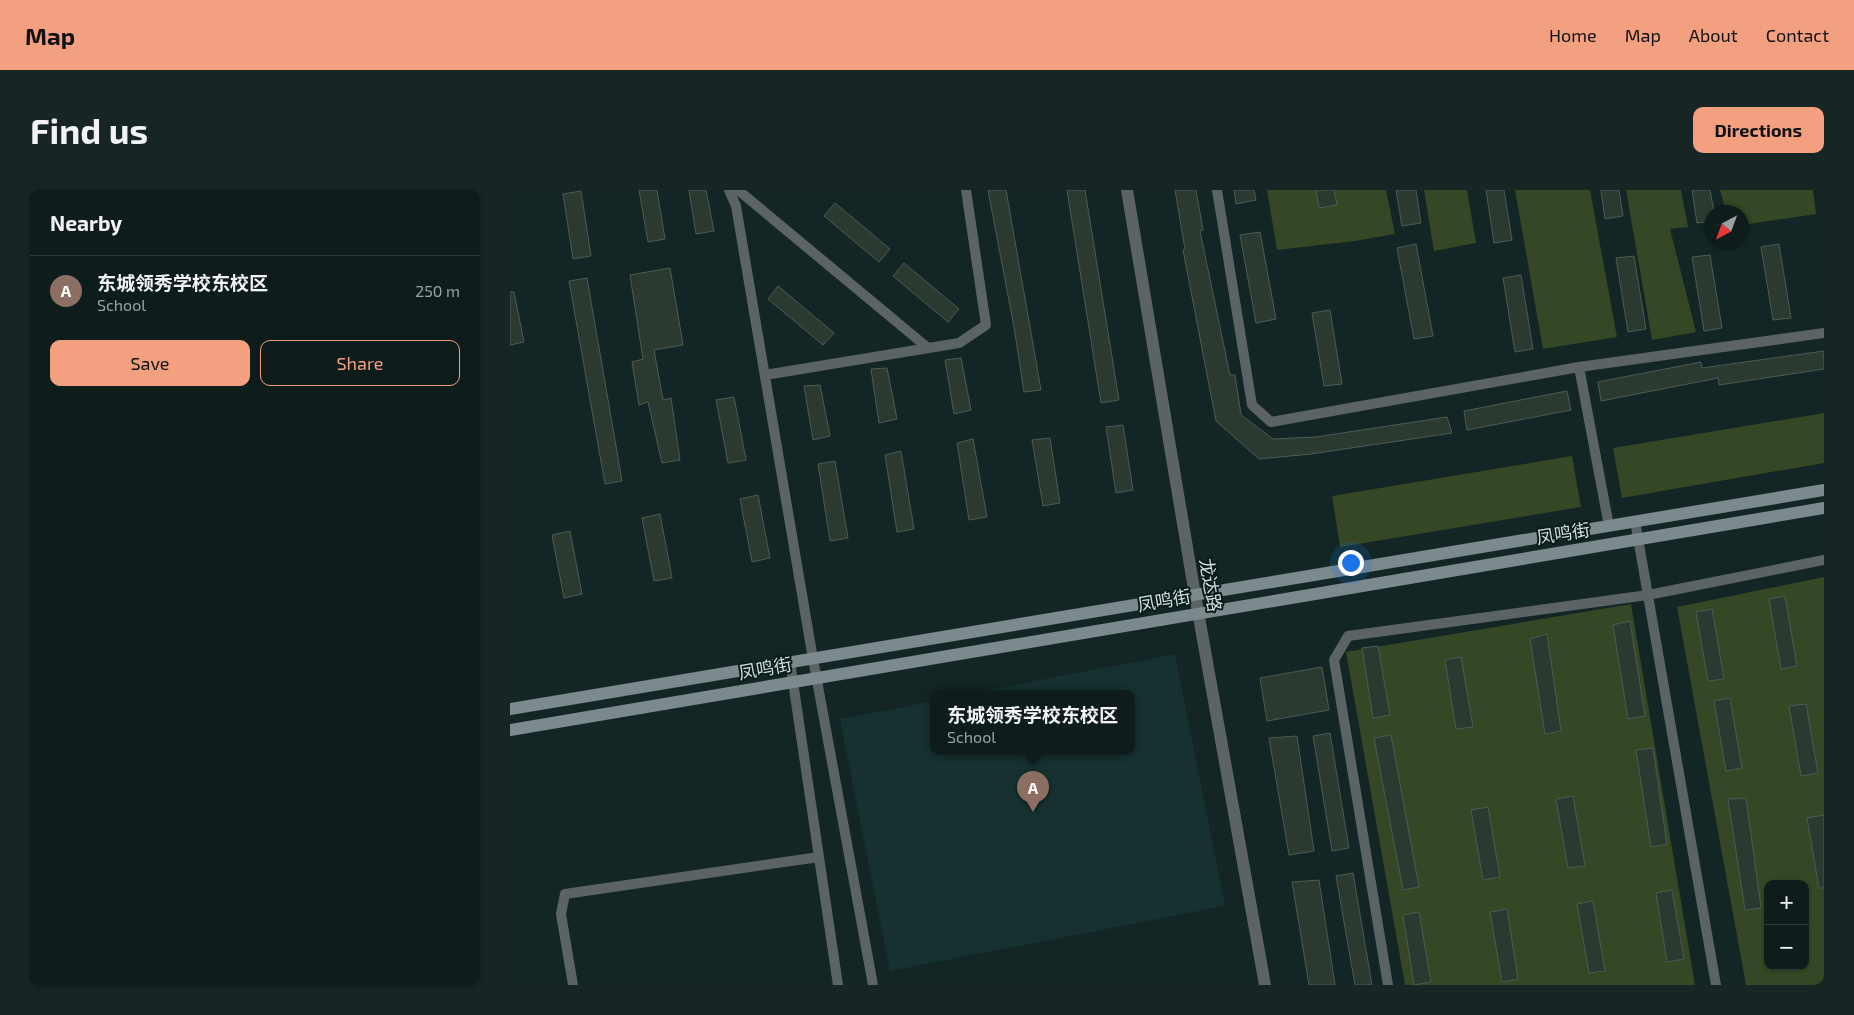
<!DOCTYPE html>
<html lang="en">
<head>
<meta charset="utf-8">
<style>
  body { margin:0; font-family:"Exo 2","Noto Sans SC",sans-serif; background:#172524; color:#f1f3f6 }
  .controls { position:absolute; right:15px; bottom:15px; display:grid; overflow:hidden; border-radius:10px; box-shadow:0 1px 4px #0004 }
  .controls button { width:45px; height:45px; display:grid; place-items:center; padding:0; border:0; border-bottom:1px solid #2e3a3a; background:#0e1c1b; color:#f1f3f6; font:25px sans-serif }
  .compass { position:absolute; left:1194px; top:15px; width:45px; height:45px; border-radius:50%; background:#0e1c1b; box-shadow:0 1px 4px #0004; rotate:221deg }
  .you { position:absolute; left:840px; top:372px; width:18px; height:18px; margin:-12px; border:4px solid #fff; border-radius:50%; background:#1a73e8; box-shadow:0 0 0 8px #1a73e833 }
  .badge { display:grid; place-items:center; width:32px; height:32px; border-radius:50%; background:#f2a080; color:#fff; font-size:16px; font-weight:700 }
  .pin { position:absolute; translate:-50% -41px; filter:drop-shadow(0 1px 2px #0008) }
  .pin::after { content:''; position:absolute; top:26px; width:18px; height:15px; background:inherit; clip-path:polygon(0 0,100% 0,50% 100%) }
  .popup { position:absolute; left:420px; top:500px; width:205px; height:65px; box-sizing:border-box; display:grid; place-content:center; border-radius:10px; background:#0e1c1b; filter:drop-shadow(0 1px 4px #0005); font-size:16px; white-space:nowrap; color:#9ba1a3 }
  .popup b { font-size:19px; color:#f1f3f6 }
  .popup::after { content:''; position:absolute; left:50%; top:100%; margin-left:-10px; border:10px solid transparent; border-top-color:#0e1c1b }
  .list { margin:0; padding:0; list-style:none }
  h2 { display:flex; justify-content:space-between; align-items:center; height:65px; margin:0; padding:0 20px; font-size:21px }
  h2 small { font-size:16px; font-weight:400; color:#9ba1a3 }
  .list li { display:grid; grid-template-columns:32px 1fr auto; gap:15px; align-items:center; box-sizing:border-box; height:70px; padding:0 20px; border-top:1px solid #2e3a3a }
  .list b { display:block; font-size:19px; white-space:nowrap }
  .list p { margin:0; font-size:16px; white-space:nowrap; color:#9ba1a3 }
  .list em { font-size:16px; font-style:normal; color:#9ba1a3 }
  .actions { display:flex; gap:10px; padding:15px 20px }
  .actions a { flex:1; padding:11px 0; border:1px solid #f2a080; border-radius:10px; text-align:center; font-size:18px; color:#f2a080 }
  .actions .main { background:#f2a080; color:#111 }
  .map { position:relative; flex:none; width:1314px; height:795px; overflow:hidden; border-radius:10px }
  header { display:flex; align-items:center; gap:30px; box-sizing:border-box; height:70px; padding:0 25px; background:#f2a080; color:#111 }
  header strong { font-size:24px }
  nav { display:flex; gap:28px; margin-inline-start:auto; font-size:18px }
  .intro { display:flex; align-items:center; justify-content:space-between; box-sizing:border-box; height:120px; padding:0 30px }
  h1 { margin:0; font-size:35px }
  .button { padding:12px 22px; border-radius:10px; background:#f2a080; color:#111; font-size:18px; font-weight:700 }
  main { display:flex; gap:30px; padding:0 30px }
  aside { flex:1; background:#0e1c1b; border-radius:10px; box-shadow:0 1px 4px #0004 }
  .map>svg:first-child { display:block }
  .built { fill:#163130 }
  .green { fill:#354724; fill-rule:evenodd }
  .building { fill:#2b3931; stroke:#4d5c54 }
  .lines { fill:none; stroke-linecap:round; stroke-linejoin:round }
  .minor { stroke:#5c6366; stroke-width:10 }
  .tertiary { stroke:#5c6366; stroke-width:12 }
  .secondary { stroke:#7c898d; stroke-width:12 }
  .labels { text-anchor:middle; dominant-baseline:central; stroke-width:4; stroke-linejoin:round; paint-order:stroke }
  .street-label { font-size:18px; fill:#d4dfde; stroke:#0a1c1a }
</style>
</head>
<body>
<header>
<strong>Map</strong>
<nav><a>Home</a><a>Map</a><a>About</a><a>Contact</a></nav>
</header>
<div class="intro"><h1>Find us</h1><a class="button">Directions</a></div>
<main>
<aside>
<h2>Nearby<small></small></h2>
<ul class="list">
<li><span class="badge" style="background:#8d6e63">A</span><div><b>东城领秀学校东校区</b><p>School</p></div><em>250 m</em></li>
</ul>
<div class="actions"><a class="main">Save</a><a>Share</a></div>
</aside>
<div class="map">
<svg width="1314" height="795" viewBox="0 0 1314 795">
  <rect width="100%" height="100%" fill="#132524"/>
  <path class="built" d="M665,464L715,716L380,781L330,529L424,511V561H622V503H463Z"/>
  <path class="green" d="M757,0H876L885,44L845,51L767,60Z
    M914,0H957L966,53L924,61Z
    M1005,0H1080L1107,147L1033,159Z
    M1116,0H1171L1178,37L1160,39L1186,142L1142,150Z
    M1210,0H1303L1306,24L1232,35V22H1216Z
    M1314,223V273L1112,308L1103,258Z
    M1062,266L1071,317L830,357L822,306Z
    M1314,387V795H1236L1167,417ZM1258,694H1295V776H1258Z
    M1121,414L1185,795H895L836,462Z"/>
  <path class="building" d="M129,0H147L155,49L138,52Z
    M179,0H196L204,41L186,44Z
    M478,0H496L531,200L514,202L504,137Z
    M557,0H575L609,210L591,213Z
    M665,0H686L693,40L690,41L720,185H725L731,225L763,249L806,247L937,227L942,243L801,264L749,269L706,231L673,60L675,59Z
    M724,0H744L746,10L726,14Z
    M806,0H824L827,15L809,18Z
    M886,0H906L911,33L892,36Z
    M976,0H994L1002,50L984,53Z
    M1091,0H1109L1113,26L1095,29Z
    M1182,0H1200L1204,22H1202V31L1187,33Z
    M71,1L81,66L63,69L53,4Z
    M325,13L380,59L369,72L314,26Z
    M750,42L766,129L746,133L730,45Z
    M906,54L923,146L904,149L887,58Z
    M1269,54L1281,128L1263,130L1251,57Z
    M1200,65L1212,138L1194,141L1182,67Z
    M1124,66L1136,139L1118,142L1106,68Z
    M394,73L449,119L438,132L383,86Z
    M160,78L173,155L144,160L153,210L161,208L170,270L152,273L138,212L129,215L122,172L133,169L120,85Z
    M1011,85L1023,159L1005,162L993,88Z
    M77,88L112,291L95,294L59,91Z
    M268,96L324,143L313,155L258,109Z
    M0,102H4L14,152L0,155Z
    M820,120L832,194L814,196L802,123Z
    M1314,161V179L1209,195L1208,188L1091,211L1088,192L1191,172L1192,178Z
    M451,168L461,220L444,224L435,170Z
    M377,178L387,229L369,233L361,179Z
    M310,195L320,246L303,250L294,196Z
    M1057,201L1061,220L957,240L954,221Z
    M224,207L236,270L218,273L206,210Z
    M613,235L623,300L606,303L596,237Z
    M540,248L550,313L533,316L522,250Z
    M463,249L477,327L459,330L447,253Z
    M391,261L404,339L387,342L375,265Z
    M325,271L338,348L320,351L308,274Z
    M248,305L260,368L242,372L230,309Z
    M150,324L162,388L144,391L132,328Z
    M60,341L72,404L54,408L42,345Z
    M1275,406L1287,476L1271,479L1259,409Z
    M1202,419L1214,489L1198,491L1186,422Z
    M1120,431L1135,526L1118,529L1103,435Z
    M1037,444L1051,541L1035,544L1020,449Z
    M868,456L880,525L863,528L852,458Z
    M951,467L963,537L946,539L935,470Z
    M812,477L819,520L757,531L750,488Z
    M1220,508L1232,578L1216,581L1204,511Z
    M1296,514L1308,583L1291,586L1279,516Z
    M820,543L839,658L822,661L803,546Z
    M881,545L909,697L893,700L864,548Z
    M787,546L804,661L779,665L759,548Z
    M1143,558L1157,654L1141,657L1126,560Z
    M1063,606L1075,676L1058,678L1046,609Z
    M1236,608L1251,718L1235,720L1218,609Z
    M978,617L990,687L973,690L961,620Z
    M1314,625V698H1309L1297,628Z
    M843,683L862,795H845L826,686Z
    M809,690L825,795H799L782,692Z
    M1162,700L1174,769L1157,772L1146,703Z
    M1083,711L1095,781L1079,783L1067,714Z
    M997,719L1008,789L992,792L980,722Z
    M909,722L921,792L904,795L893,725Z"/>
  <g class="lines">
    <path class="minor" d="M219,0L226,16L303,469L363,795
      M228,0L418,158
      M707,0L742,215L761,232L1069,177L1099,336
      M1069,177L1314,143
      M255,185L449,153L476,135L456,0
      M1125,331L1206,795
      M280,472L328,795
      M63,795L51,724L55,704L309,667
      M878,795L824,470L838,446L1138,405L1314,370"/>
    <path class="tertiary" d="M617,0L685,405L755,795"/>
    <path class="secondary" d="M0,519L1314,300
      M0,540L1314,318"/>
  </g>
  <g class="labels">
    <g class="street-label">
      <text transform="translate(1053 343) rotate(-9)">凤鸣街</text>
      <text transform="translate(701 395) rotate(80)">龙达路</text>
      <text transform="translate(654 410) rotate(-10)">凤鸣街</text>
      <text transform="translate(255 478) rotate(-10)">凤鸣街</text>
    </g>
  </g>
</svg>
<div class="controls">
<button>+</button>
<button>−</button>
</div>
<svg class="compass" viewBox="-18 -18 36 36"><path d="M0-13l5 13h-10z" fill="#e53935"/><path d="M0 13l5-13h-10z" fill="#9ba1a3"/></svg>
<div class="you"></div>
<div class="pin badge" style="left:523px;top:622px;background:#8d6e63">A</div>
<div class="popup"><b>东城领秀学校东校区</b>School</div>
</div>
</main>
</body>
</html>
